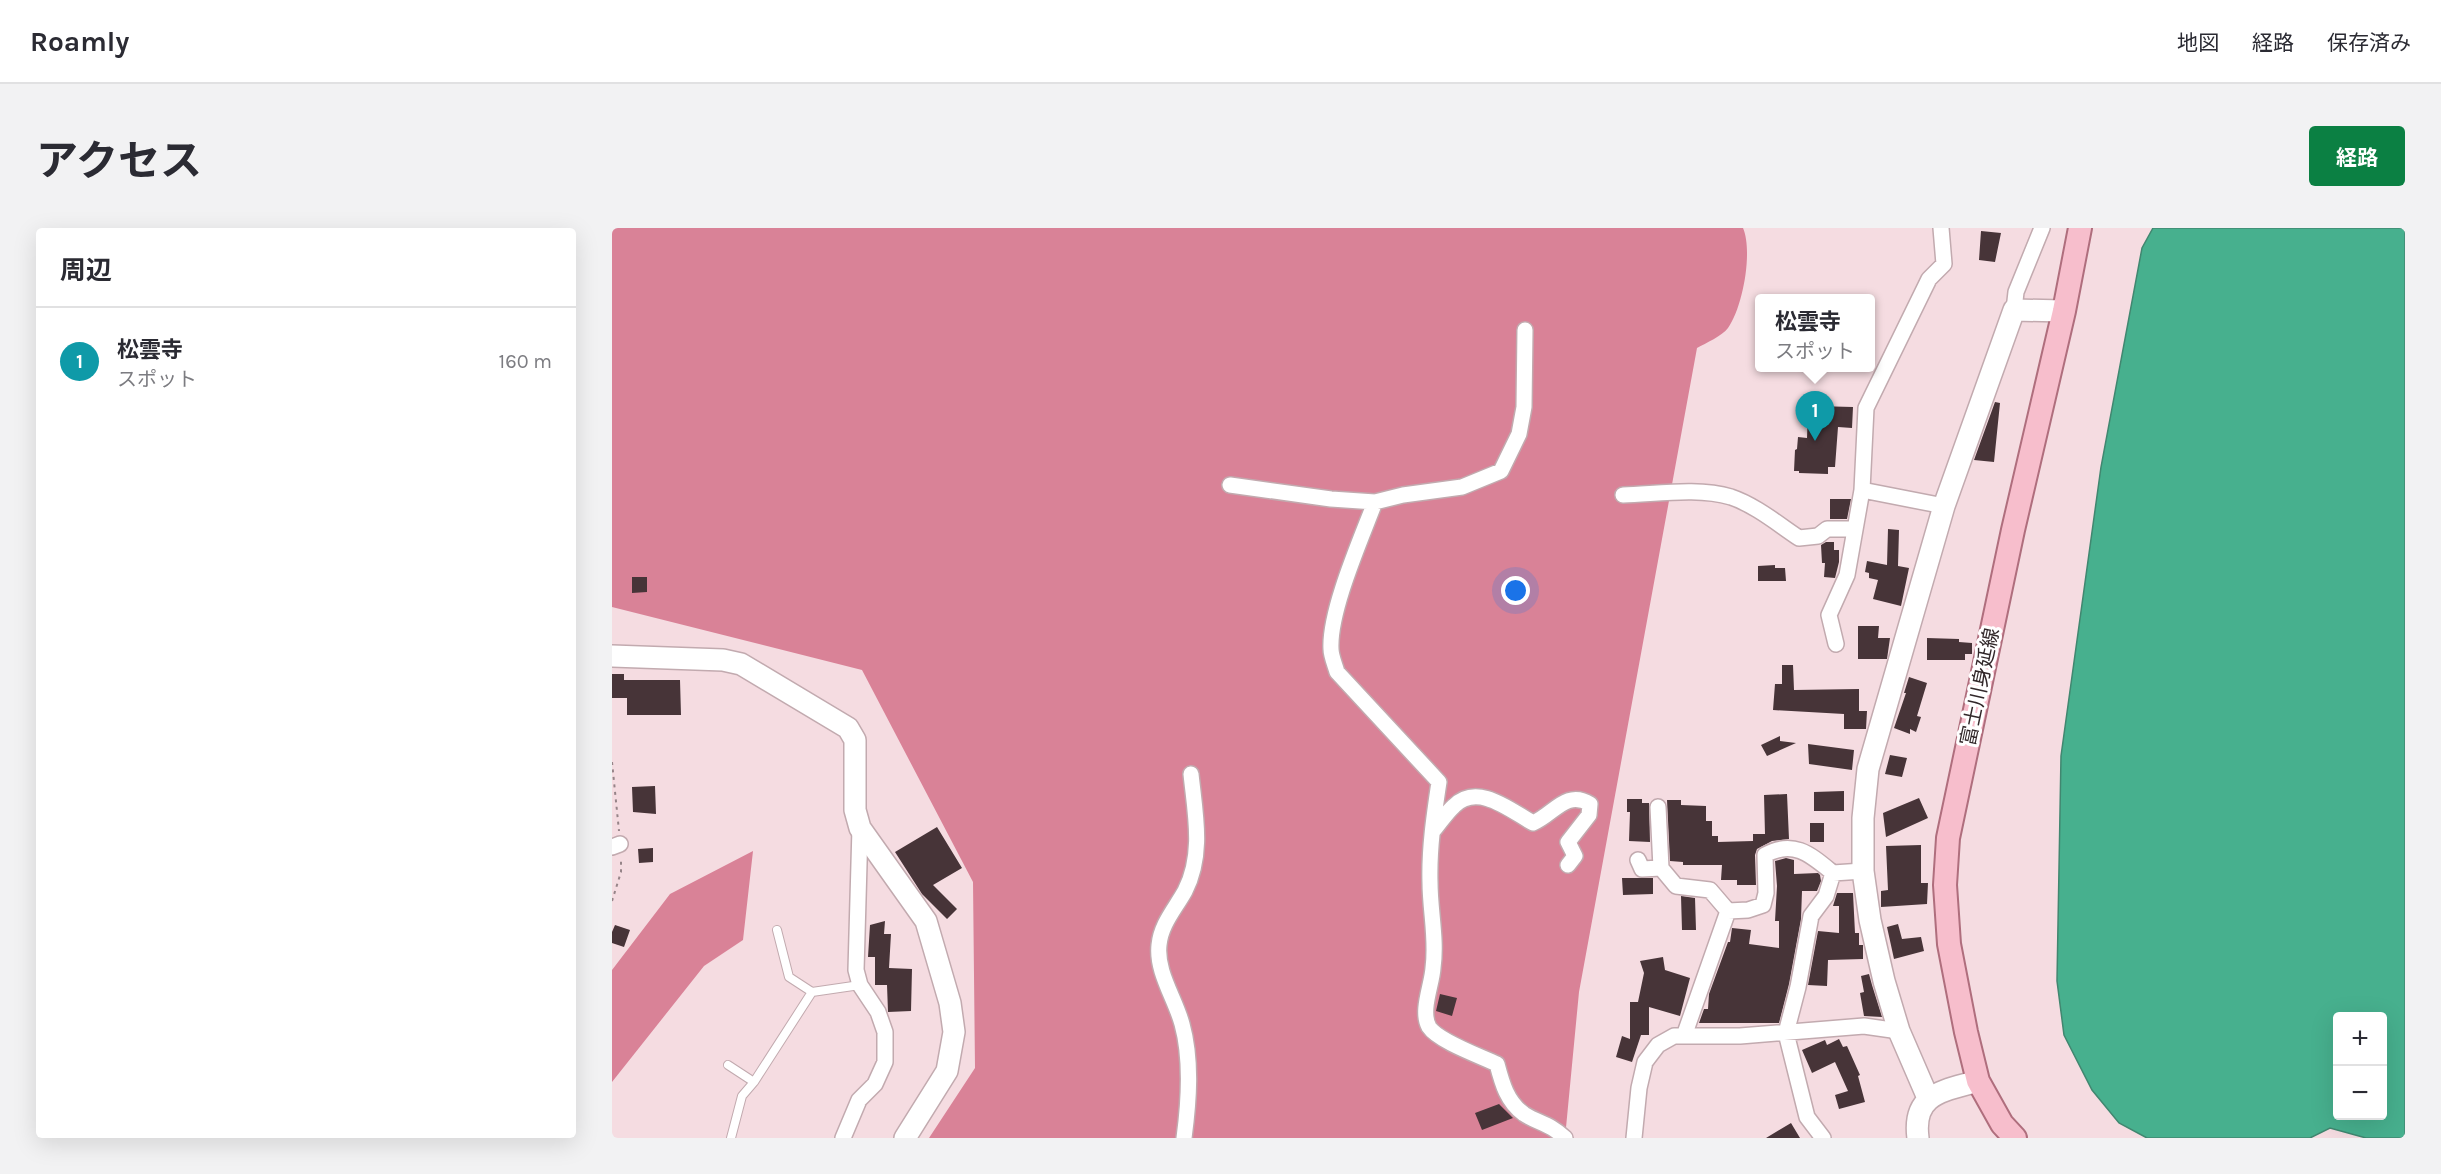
<!DOCTYPE html>
<html lang="ja">
<head>
<meta charset="utf-8">
<style>
  body { margin:0; font-family:Karla,"Noto Sans JP",sans-serif; background:#f2f2f3; color:#2b2b33 }
  .controls { position:absolute; right:18px; bottom:18px; display:grid; overflow:hidden; border-radius:6px; box-shadow:0 6px 24px #0002 }
  .controls button { width:54px; height:54px; display:grid; place-items:center; padding:0; border:0; border-bottom:2px solid #e1e1e2; background:#fff; color:#2b2b33; font:30px sans-serif }
  .you { position:absolute; left:904px; top:363px; width:21px; height:21px; margin:-15px; border:4px solid #fff; border-radius:50%; background:#1a73e8; box-shadow:0 0 0 9px #1a73e833 }
  .badge { display:grid; place-items:center; width:39px; height:39px; border-radius:50%; background:#0b8043; color:#fff; font-size:20px; font-weight:700 }
  .pin { position:absolute; translate:-50% -50px; filter:drop-shadow(0 2px 3px #0008) }
  .pin::after { content:''; position:absolute; top:32px; width:21px; height:18px; background:inherit; clip-path:polygon(0 0,100% 0,50% 100%) }
  .popup { position:absolute; left:1143px; top:66px; width:120px; height:78px; box-sizing:border-box; display:grid; place-content:center; border-radius:6px; background:#fff; filter:drop-shadow(0 2px 4px #0005); font-size:20px; white-space:nowrap; color:#7c7c81 }
  .popup b { font-size:22px; color:#2b2b33 }
  .popup::after { content:''; position:absolute; left:50%; top:100%; margin-left:-12px; border:12px solid transparent; border-top-color:#fff }
  .list { margin:0; padding:0; list-style:none }
  h2 { display:flex; justify-content:space-between; align-items:center; height:78px; margin:0; padding:0 24px; font-size:26px }
  h2 small { font-size:20px; font-weight:400; color:#7c7c81 }
  .list li { display:grid; grid-template-columns:39px 1fr auto; gap:18px; align-items:center; box-sizing:border-box; height:108px; padding:0 24px; border-top:2px solid #e1e1e2 }
  .list b { display:block; font-size:22px; white-space:nowrap }
  .list p { margin:0; font-size:20px; white-space:nowrap; color:#7c7c81 }
  .list em { font-size:20px; font-style:normal; color:#7c7c81 }
  .map { position:relative; flex:none; width:1793px; height:910px; overflow:hidden; border-radius:6px }
  header { display:flex; align-items:center; gap:36px; box-sizing:border-box; height:84px; padding:0 30px; background:#fff; border-bottom:2px solid #e1e1e2 }
  header strong { font-size:28px }
  nav { display:flex; gap:33px; margin-inline-start:auto; font-size:21px }
  .intro { display:flex; align-items:center; justify-content:space-between; box-sizing:border-box; height:144px; padding:0 36px }
  h1 { margin:0; font-size:42px }
  .button { padding:15px 27px; border-radius:6px; background:#0b8043; color:#fff; font-size:21px; font-weight:700 }
  main { display:flex; gap:36px; padding:0 36px }
  aside { flex:1; background:#fff; border-radius:6px; box-shadow:0 6px 24px #0002 }
  .map>svg:first-child { display:block }
  .forest { fill:#d98297 }
  .water { fill:#47b08e; stroke:#418770; stroke-width:1.5; fill-rule:evenodd }
  .building { fill:#473438 }
  .lines { fill:none; stroke-linecap:round; stroke-linejoin:round }
  .lane-casing { stroke:#c2aaaf; stroke-width:10 }
  .street-casing { stroke:#c2aaaf; stroke-width:18 }
  .secondary-casing { stroke:#c2aaaf; stroke-width:24 }
  .primary-casing { stroke:#af6e7d; stroke-width:26 }
  .path { stroke:#968488; stroke-width:2; stroke-dasharray:3 4.5; stroke-linecap:butt }
  .lane { stroke:#fff; stroke-width:8 }
  .street { stroke:#fff; stroke-width:15 }
  .secondary { stroke:#fff; stroke-width:21 }
  .primary { stroke:#f7becc; stroke-width:22 }
  .labels { text-anchor:middle; dominant-baseline:central; stroke-width:6; stroke-linejoin:round; paint-order:stroke }
  .street-label { font-size:20px; fill:#32282a; stroke:#fff }
</style>
</head>
<body>
<header>
<strong>Roamly</strong>
<nav><a>地図</a><a>経路</a><a>保存済み</a></nav>
</header>
<div class="intro"><h1>アクセス</h1><a class="button">経路</a></div>
<main>
<aside>
<h2>周辺<small></small></h2>
<ul class="list">
<li><span class="badge" style="background:#0f9aa8">1</span><div><b>松雲寺</b><p>スポット</p></div><em>160 m</em></li>
</ul>
</aside>
<div class="map">
<svg width="1793" height="910" viewBox="0 0 1793 910">
  <rect width="100%" height="100%" fill="#f5dce1"/>
  <path class="forest" d="M0,0H1131C1141,23 1131,79 1116,100C1110,108 1094,115 1085,120L967,764L953,910H317L363,840L361,654L250,442L0,379Z
    M141,623L131,712L92,738L0,854V742L58,666Z"/>
  <path class="water" d="M1541,0H1793V910H1754L1718,900L1698,910H1535L1507,895L1480,862L1452,807L1445,753L1449,528L1489,239L1530,20ZM1726,788H1770V888H1726Z"/>
  <path class="building" d="M1369,3L1389,5L1383,34L1367,32Z
    M1383,174L1388,175L1382,234L1362,232Z
    M1203,178L1241,179L1240,200L1226,199L1223,239H1216V246L1187,245V243H1182L1183,222L1185,221L1186,209L1195,210L1196,183H1200Z
    M1218,271H1239L1235,291H1218Z
    M1276,301L1287,302L1286,338L1297,340L1289,378L1261,371L1266,352L1257,350V345L1253,344L1255,333L1275,337Z
    M1214,314H1222V322H1227V334L1223,350L1212,349L1213,335H1210L1209,317Z
    M1163,337V340H1173L1174,353H1146V338Z
    M20,349H35V364L20,365Z
    M1246,398H1267L1266,410H1278L1275,431H1246Z
    M1315,410L1347,411V414L1360,415V426H1353V432H1315Z
    M1170,437H1181L1182,462L1247,461V483H1255L1254,501H1232V486L1161,482L1163,456H1170Z
    M0,446H12V452H68L69,487H15V470H0Z
    M1297,449L1315,455L1305,488L1309,489L1304,504L1298,501V506L1282,500L1294,465H1292Z
    M1168,508V513L1184,515L1155,528L1149,517Z
    M1196,516L1242,522L1240,542L1197,536Z
    M1278,527L1295,530L1290,549L1273,546Z
    M43,558L44,586L21,584L20,559Z
    M1232,563V583H1202V564Z
    M1175,566L1177,611L1160,613L1145,621L1143,627L1144,657H1125V652H1109L1110,637H1071V634L1058,633L1055,572H1069V577L1094,578V593H1100V608H1106V614L1141,613V606H1153L1152,567Z
    M1307,570L1316,590L1274,609L1271,585Z
    M1015,571H1030V575H1037L1038,614L1017,613L1018,584H1015Z
    M1198,595H1212V614H1198Z
    M325,599L350,640L321,657L345,681L335,691L310,666L283,624Z
    M1309,617V655H1316L1315,676L1269,679V663L1276,662L1274,618Z
    M41,620V634L27,635L26,621Z
    M1174,630L1182,632V646L1206,645L1208,647L1209,653L1205,663H1190L1189,691L1177,756L1167,795H1087L1092,781H1096L1097,766L1116,714H1118L1120,700L1139,702L1137,716L1167,720V693H1163L1165,658L1163,633Z
    M1010,650H1041V666L1011,667Z
    M1225,665H1241L1243,705H1247V717H1251V731L1216,732L1215,758L1196,757L1206,703L1227,705V678H1221Z
    M1069,668L1083,670L1084,702H1070Z
    M273,693L272,706H279L277,740L300,741L299,783L276,784L275,757H263V729H256L258,697Z
    M1286,696L1290,711L1309,709L1312,723L1282,731L1275,699Z
    M3,697L18,702L12,719L0,715V704Z
    M1051,729L1053,742L1078,750L1068,788L1037,779V807H1029L1020,834L1004,829L1010,808L1018,811V774H1026L1032,745L1028,733Z
    M1257,746L1260,757L1270,789L1252,788L1248,765L1252,764L1249,748Z
    M828,766L845,770L840,788L824,783Z
    M1227,811L1231,819L1235,818L1248,847L1246,848L1253,874L1227,881L1223,867L1236,863L1223,834L1200,845L1190,822L1213,812L1215,817Z
    M887,876L901,890L870,902L863,885Z
    M1179,895L1188,910H1154Z"/>
  <g class="lines">
    <defs>
      <path id="lane" d="M165,702L177,749L200,764
        M116,837L142,854
        M119,910L130,868L142,854L200,764L248,757"/>
      <path id="street" d="M1329,0L1332,36L1317,51L1254,180L1250,262L1332,278
        M1402,82L1404,64L1430,0
        M618,257L719,271L763,274L791,267L850,259L889,243L907,206L912,179L913,102
        M1011,267C1045,266 1086,259 1119,269C1143,277 1166,296 1187,310L1206,308L1215,301H1243
        M763,274C749,311 717,383 719,421C719,428 723,437 725,444L827,554C822,587 817,621 818,654C818,683 825,711 821,740C820,757 808,783 817,799C826,813 868,828 885,836C890,855 895,874 912,886C928,896 937,895 953,910
        M1224,416L1217,387L1235,347L1250,262
        M1046,579L1049,640
        M821,603C828,595 834,585 842,578C866,554 899,583 921,595C941,587 954,561 978,576L977,587L956,614L963,628L956,637
        M0,619L8,616
        M1026,632L1030,641L1049,640L1064,658L1098,662L1116,683L1136,682L1151,677L1154,665L1153,627C1182,611 1199,627 1221,645L1251,643
        M1072,808L1116,683
        M231,910L247,872L263,856L273,834V804L266,784L248,757L244,742L248,600
        M572,910C577,873 580,832 570,796C563,770 544,744 547,717C549,696 563,681 573,663C592,626 583,585 579,546
        M1022,910L1027,860L1033,834L1046,817L1062,808H1128L1252,798L1287,803
        M1211,910L1195,889L1174,805L1186,759L1199,688L1214,668L1221,645"/>
      <path id="secondary" d="M0,428L111,432L129,436L236,500L243,512V582L248,600L314,693L338,775L342,804L335,843L293,910
        M1316,870L1287,803L1272,753L1258,692L1251,643V590L1256,541L1332,278L1402,82L1452,83
        M1306,910C1300,865 1332,863 1366,853"/>
      <path id="primary" d="M1403,910L1390,896L1366,853L1354,804L1337,716L1333,657L1336,610L1401,302L1452,83L1468,0"/>
    </defs>
    <use href="#lane" class="lane-casing"/>
    <use href="#street" class="street-casing"/>
    <use href="#secondary" class="secondary-casing"/>
    <use href="#primary" class="primary-casing"/>
    <path class="path" d="M0,534L7,603
      M0,673L9,644V630"/>
    <use href="#lane" class="lane"/>
    <use href="#street" class="street"/>
    <use href="#secondary" class="secondary"/>
    <use href="#primary" class="primary"/>
  </g>
  <g class="labels">
    <g class="street-label">
      <text transform="translate(1368 459) rotate(-78)">富士川身延線</text>
    </g>
  </g>
</svg>
<div class="controls">
<button>+</button>
<button>−</button>
</div>
<div class="you"></div>
<div class="pin badge" style="left:1203px;top:213px;background:#0f9aa8">1</div>
<div class="popup"><b>松雲寺</b>スポット</div>
</div>
</main>
</body>
</html>
